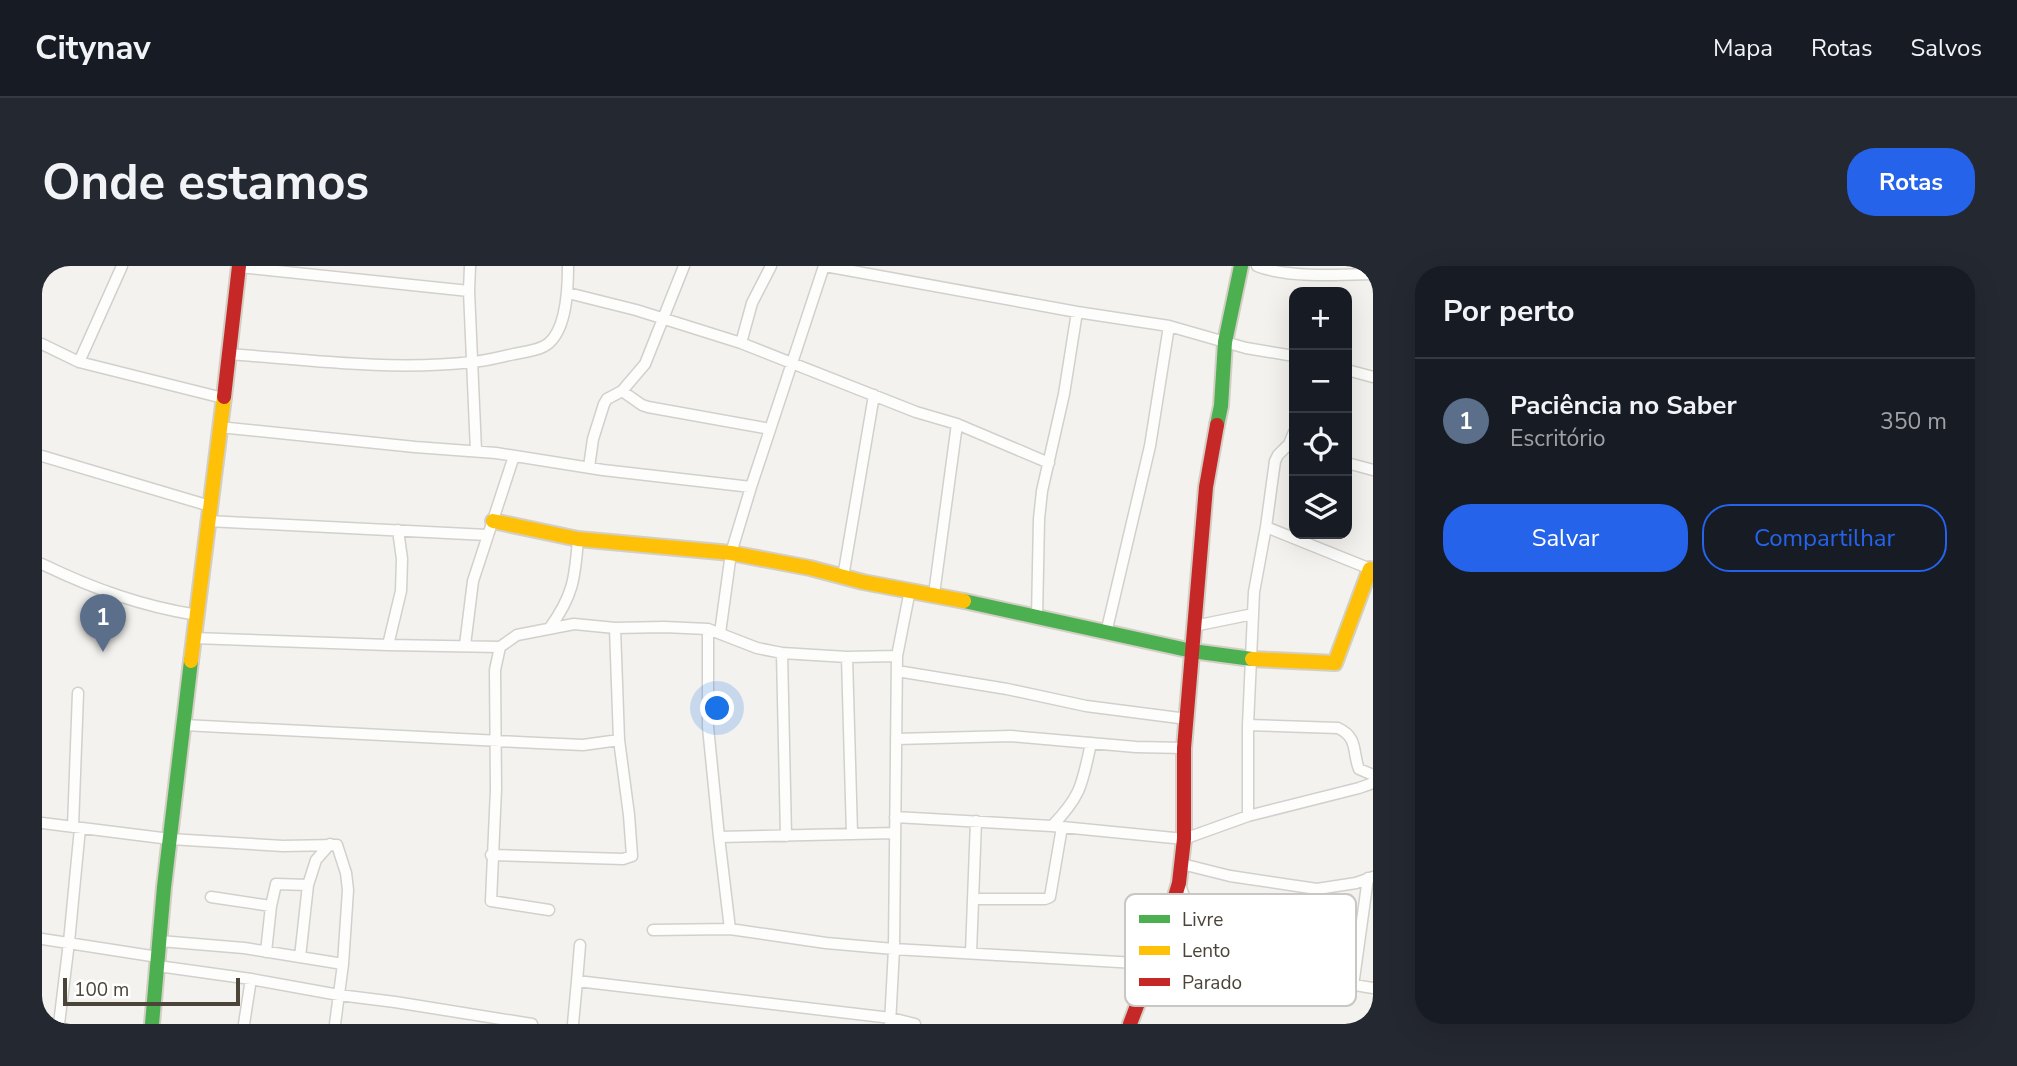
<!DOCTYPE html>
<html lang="pt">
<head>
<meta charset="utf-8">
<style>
  body { margin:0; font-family:"Nunito Sans",sans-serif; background:#242831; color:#f1f3f6 }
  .controls { position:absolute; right:21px; top:21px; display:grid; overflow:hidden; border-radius:14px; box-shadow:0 7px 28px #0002 }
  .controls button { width:63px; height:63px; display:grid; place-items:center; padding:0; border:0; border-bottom:2px solid #363941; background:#171b24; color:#f1f3f6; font:35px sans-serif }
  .scale { position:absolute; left:21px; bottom:18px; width:177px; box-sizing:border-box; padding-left:7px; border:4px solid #4b4439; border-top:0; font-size:19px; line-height:24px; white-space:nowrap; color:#4b4439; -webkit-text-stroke:5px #fff; paint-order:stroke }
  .you { position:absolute; left:676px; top:443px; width:24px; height:24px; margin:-18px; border:5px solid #fff; border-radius:50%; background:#1a73e8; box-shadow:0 0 0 10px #1a73e833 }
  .badge { display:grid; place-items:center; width:46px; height:46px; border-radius:50%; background:#2563eb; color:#fff; font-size:23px; font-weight:700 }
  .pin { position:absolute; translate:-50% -58px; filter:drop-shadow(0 2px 4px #0008) }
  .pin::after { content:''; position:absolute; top:37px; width:24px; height:21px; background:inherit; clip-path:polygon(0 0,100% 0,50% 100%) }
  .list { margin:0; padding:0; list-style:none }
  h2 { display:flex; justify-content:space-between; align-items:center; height:91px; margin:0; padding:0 28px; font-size:30px }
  h2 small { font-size:23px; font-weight:400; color:#9ea1a6 }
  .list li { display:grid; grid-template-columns:46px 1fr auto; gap:21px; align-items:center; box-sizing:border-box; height:126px; padding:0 28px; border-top:2px solid #363941 }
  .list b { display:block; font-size:26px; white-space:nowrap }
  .list p { margin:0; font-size:23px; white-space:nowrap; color:#9ea1a6 }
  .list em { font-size:23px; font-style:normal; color:#9ea1a6 }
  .actions { display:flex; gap:14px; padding:21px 28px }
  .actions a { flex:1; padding:16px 0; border:2px solid #2563eb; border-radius:28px; text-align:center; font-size:24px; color:#2563eb }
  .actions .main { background:#2563eb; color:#fff }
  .icon { flex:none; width:38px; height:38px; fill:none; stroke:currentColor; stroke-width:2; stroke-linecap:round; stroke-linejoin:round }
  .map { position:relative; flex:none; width:1331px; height:758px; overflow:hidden; border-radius:28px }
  header { display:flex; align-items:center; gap:42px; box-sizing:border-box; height:98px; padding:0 35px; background:#171b24; border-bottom:2px solid #363941 }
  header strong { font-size:33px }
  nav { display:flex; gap:38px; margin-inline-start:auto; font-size:24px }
  .intro { display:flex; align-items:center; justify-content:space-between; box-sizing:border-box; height:168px; padding:0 42px }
  h1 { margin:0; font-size:49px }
  .button { padding:18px 32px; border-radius:28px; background:#2563eb; color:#fff; font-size:24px; font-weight:700 }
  main { display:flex; gap:42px; padding:0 42px }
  aside { flex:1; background:#171b24; border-radius:28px; box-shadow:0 7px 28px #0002 }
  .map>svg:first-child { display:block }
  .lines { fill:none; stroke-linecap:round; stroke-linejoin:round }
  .street-casing { stroke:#d2d0cb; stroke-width:13 }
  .fast-casing { stroke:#d3cfc5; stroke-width:18 }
  .slow-casing { stroke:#d3cfc5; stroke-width:18 }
  .jam-casing { stroke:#d3cfc5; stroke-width:18 }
  .street { stroke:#fdfdfc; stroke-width:10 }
  .fast { stroke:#4caf50; stroke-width:14 }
  .slow { stroke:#ffc107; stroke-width:14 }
  .jam { stroke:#c62828; stroke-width:14 }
  .key { fill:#fff; stroke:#c9c7c4; stroke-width:2 }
  .key-label { font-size:19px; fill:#4b4439 }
</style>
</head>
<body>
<header>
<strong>Citynav</strong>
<nav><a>Mapa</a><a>Rotas</a><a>Salvos</a></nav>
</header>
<div class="intro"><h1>Onde estamos</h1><a class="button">Rotas</a></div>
<main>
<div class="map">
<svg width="1331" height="758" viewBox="0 0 1331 758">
  <rect width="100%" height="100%" fill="#f4f2ee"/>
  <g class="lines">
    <defs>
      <path id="street" d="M428,0L427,25L434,185
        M783,0L1035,46L1127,60L1204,82L1252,90
        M1215,0C1245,12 1298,9 1331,8
        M197,1L427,25
        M526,27L594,44L699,77L874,146L915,158L1007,197
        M699,77L710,37L729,0
        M0,78L37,96L181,132
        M188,88C267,94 350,105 430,96C444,95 458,91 472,88C483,86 499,84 507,77C525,61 526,22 526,0
        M37,96L80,0
        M1305,104L1331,111
        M580,125L600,139L606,141L728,163
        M177,161L373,181L454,187L561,204L709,221
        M0,190L168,240
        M1305,197L1331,204
        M547,201L551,173L562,138L565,133L580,125L603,98L642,0
        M166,255L445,269
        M1224,261L1331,304
        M0,298C52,323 99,340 155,349
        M801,311L832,129
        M892,328L915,158
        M995,352L997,253L1000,225L1022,128L1035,46
        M1152,360L1211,348
        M507,363C531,330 533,313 536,273
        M666,363V461L677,571L688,663
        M678,367L689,287L709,221L782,0
        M1064,367L1108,180L1127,60
        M152,372L346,379L458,381L475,369L532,358L573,362L622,361L666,363L715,382L740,387L805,391L855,390
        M346,379L359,325L360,293L356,264
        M423,379L431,315L472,190
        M458,381L453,404L454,523L449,635L507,644
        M740,387L744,570
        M805,391L810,568
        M855,405L965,423L1044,440L1145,453
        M142,459L496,477L541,479L577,474
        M1206,459L1296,462C1317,472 1310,486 1317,503L1331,509
        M854,473L969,470L1094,481L1142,482
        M1206,550L1317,522L1331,517
        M853,551L1010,560L1142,573L1206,550V459L1212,326L1224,261L1233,195L1236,189L1247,178L1252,166
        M0,557L128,573L241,580L295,579L304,607L306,624L301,698L202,682L118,675
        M1010,560C1040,529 1040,518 1049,477
        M31,561L36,427
        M677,571L853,567
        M449,589L581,593L590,590L587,549L577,474L573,362
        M1140,598L1188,610L1275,623L1314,617L1331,611
        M1137,617L1152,655L1170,687
        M169,631L229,640
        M932,633H1003L1008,631L1020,561
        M611,664L688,663L784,677L852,683L1111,698
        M0,673L116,691
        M1120,674L1265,711L1331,722
        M538,679L535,715L849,752L873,758
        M224,686L229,640L234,618L266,619
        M929,687L934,555
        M258,691L266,619L274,594L288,578
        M116,700L209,713L297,729L353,736L490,758
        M1311,720L1326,612
        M17,758L27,676L38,562
        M202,758L209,713
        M293,758L301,698
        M531,758L535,715
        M848,758L852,683L855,390L868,324"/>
      <path id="fast" d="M1175,159L1179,140L1183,76L1199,0
        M922,335L1150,385L1210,393
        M110,758L122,621L149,395"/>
      <path id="slow" d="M451,255L536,273L689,287L768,302L821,316L922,335
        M1210,393L1293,397L1328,303
        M149,395L182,131"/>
      <path id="jam" d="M182,131L197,0
        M1088,758L1120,674L1137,617L1142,573V482L1164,221L1175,159"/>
    </defs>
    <use href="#street" class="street-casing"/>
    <use href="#fast" class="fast-casing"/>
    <use href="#slow" class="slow-casing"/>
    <use href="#jam" class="jam-casing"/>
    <use href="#street" class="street"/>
    <use href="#fast" class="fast"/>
    <use href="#slow" class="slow"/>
    <use href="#jam" class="jam"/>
  </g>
  <rect x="1083" y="628" width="231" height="112" rx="10" class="key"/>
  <rect x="1097" y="649" width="31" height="8" fill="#4caf50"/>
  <rect x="1097" y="680" width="31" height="9" fill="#ffc107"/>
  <rect x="1097" y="712" width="31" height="8" fill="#c62828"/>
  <g class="key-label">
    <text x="1140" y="660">Livre</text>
    <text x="1140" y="691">Lento</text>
    <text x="1140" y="723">Parado</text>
  </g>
</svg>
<div class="controls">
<button>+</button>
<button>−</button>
<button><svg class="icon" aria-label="locate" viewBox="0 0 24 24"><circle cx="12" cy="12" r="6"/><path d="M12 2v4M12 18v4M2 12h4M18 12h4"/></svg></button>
<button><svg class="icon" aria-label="layers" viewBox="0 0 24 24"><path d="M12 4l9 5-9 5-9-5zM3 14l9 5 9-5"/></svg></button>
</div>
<div class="scale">100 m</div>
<div class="you"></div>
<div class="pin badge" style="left:61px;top:386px;background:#5c6f8a">1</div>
</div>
<aside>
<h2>Por perto<small></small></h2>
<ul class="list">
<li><span class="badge" style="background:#5c6f8a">1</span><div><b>Paciência no Saber</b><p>Escritório</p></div><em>350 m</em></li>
</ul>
<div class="actions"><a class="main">Salvar</a><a>Compartilhar</a></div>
</aside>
</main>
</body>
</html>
